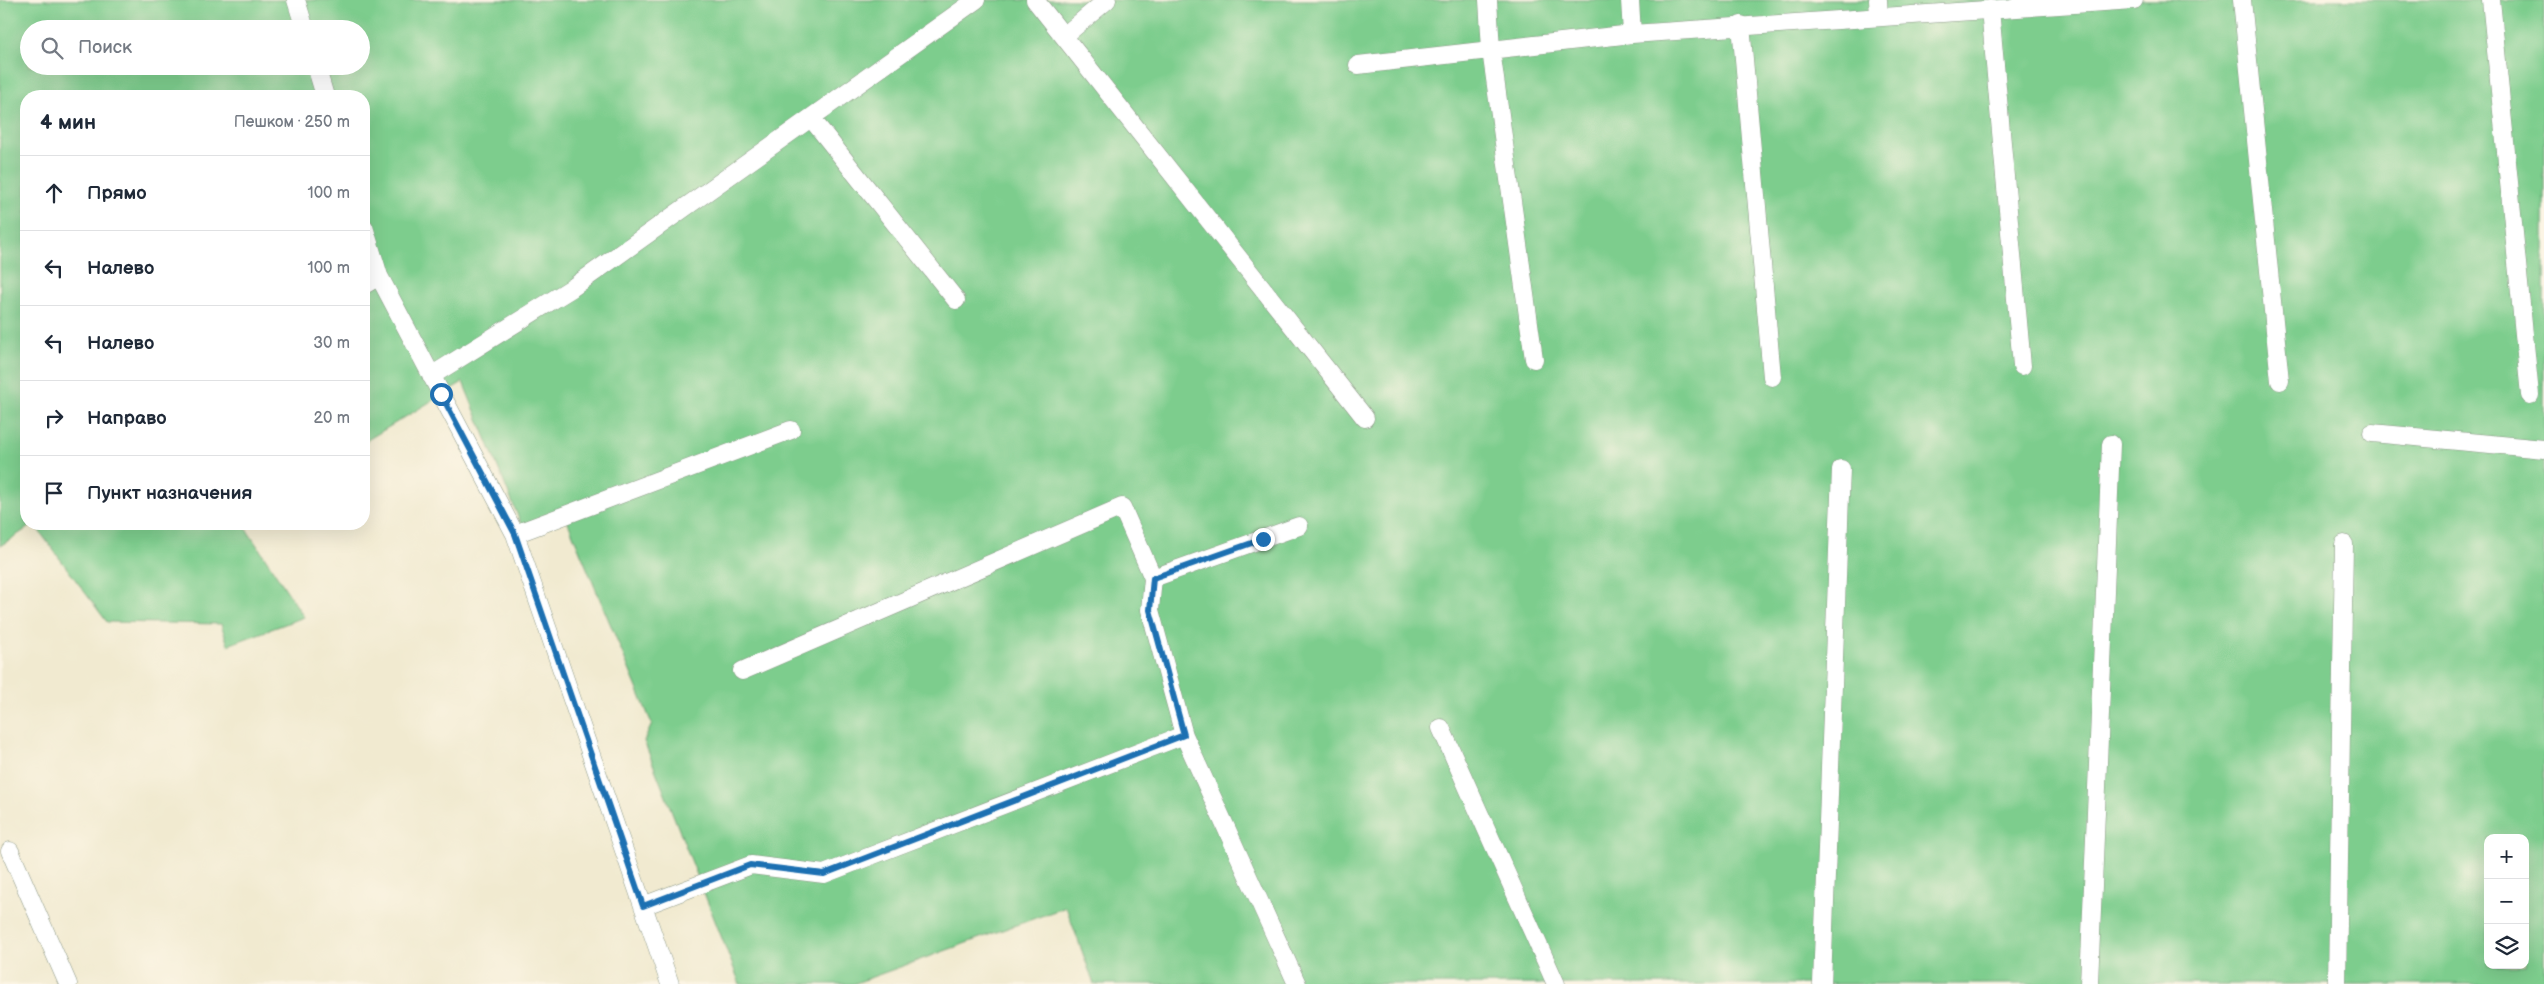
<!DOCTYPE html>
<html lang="ru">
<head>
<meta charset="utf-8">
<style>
  body { margin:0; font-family:"Balsamiq Sans",sans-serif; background:#f6f6f7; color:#1f2937 }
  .controls { position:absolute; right:15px; bottom:15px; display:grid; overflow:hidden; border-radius:10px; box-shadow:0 5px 20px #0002 }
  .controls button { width:45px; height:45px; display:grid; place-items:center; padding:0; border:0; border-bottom:1px solid #e0e1e3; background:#fff; color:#1f2937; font:25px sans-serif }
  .stop { position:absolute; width:15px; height:15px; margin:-11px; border:4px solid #1f6fb2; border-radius:50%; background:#fff }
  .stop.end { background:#1f6fb2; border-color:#fff; box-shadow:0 1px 5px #0008 }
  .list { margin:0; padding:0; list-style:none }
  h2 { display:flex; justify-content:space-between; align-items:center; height:65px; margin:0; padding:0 20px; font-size:21px }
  h2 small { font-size:16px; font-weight:400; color:#747a83 }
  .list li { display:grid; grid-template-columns:32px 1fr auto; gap:15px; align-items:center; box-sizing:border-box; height:75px; padding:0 20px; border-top:1px solid #e0e1e3 }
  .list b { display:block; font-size:19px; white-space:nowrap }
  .list em { font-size:16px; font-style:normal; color:#747a83 }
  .icon { flex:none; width:28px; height:28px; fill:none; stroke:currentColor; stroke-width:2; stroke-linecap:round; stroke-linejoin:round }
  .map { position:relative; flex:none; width:2544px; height:984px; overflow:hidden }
  .search { position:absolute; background:#fff; box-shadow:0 5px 20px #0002; left:20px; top:20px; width:350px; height:55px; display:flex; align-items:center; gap:12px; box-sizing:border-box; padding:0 18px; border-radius:28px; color:#747a83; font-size:19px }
  .panel { position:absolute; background:#fff; box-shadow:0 5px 20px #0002; left:20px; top:90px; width:350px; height:440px; border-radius:20px }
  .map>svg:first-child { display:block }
  .green { fill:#7dcd8d; stroke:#4e8560; fill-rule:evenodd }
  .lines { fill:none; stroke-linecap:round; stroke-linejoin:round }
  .lane-casing { stroke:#889482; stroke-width:19 }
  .lane { stroke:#fff; stroke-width:18 }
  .route { stroke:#1f6fb2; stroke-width:6 }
</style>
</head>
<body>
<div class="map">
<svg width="2544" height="984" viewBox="0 0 2544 984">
  <rect width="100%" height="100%" fill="#fcf5e5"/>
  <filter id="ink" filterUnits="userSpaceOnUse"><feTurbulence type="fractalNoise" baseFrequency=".02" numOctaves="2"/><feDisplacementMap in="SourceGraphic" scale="10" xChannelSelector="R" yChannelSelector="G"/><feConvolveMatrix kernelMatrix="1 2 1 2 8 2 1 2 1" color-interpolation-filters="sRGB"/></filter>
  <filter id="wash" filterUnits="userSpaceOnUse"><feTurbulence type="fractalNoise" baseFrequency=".0096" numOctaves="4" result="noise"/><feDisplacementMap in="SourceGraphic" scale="20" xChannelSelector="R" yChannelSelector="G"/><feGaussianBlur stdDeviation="1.12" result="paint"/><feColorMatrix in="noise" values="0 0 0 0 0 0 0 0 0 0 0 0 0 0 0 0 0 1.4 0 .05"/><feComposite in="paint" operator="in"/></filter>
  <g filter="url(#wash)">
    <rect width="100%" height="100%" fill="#f1ead0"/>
    <path class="green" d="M0,0H2544V984H1094L1066,907L853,984H740L644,741L652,724L566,518L524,531L463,382L364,442V96H26V524H243L304,617L228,645L221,624L107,622L34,524L0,546ZM29,29H361V66H29ZM2488,838H2525V965H2488Z"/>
  </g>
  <g filter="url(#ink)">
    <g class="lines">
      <defs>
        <path id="lane" d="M296,0L305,29
          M1035,0L1365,418
          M1488,0L1491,50L1534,359
          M1630,0L1632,34L2134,0
          M1878,0L1879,16
          M2242,0L2280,381
          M2491,0L2530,395
          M1990,9L2022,366
          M1741,25L1772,377
          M1064,36L1107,0
          M1358,65L1632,34
          M316,66L325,96
          M811,118L956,300
          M364,227L379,276L515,534L670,984
          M364,285L379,276
          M431,376L572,288L976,0
          M2372,433L2544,449
          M515,534L791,430
          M1153,578L1299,526
          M742,671L1122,507L1153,578L1150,610L1184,735L1297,984
          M1441,728L1556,984
          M10,851L68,984
          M643,906L751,865L824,874L1184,735
          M1822,984L1841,469
          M2089,984L2111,444
          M2337,984L2344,544"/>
      </defs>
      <use href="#lane" class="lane-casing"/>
      <use href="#lane" class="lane"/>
    </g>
  </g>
  <g class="lines" filter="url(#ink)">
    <path class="route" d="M441,394L515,534L643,906L750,865L824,874L1184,735L1150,610L1153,578L1263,539"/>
  </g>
</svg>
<div class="controls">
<button>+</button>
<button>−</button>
<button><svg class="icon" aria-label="layers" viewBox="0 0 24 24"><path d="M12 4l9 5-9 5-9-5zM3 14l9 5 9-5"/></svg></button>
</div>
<div class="stop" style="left:441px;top:394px"></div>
<div class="stop end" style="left:1263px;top:539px"></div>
<div class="search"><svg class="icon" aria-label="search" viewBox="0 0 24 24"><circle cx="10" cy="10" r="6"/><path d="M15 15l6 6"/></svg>Поиск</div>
<section class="panel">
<h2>4 мин<small>Пешком · 250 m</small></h2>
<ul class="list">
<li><svg class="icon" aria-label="ahead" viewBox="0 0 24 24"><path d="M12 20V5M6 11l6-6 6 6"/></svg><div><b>Прямо</b></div><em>100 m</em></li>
<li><svg class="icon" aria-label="left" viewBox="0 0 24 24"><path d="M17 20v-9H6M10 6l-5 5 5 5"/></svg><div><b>Налево</b></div><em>100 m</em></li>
<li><svg class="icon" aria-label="left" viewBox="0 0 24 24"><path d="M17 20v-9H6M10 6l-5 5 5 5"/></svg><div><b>Налево</b></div><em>30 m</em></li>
<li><svg class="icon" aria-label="right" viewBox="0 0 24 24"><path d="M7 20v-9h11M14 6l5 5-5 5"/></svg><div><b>Направо</b></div><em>20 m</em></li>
<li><svg class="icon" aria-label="arrive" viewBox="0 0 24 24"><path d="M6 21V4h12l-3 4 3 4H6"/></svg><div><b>Пункт назначения</b></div></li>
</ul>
</section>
</div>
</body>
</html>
